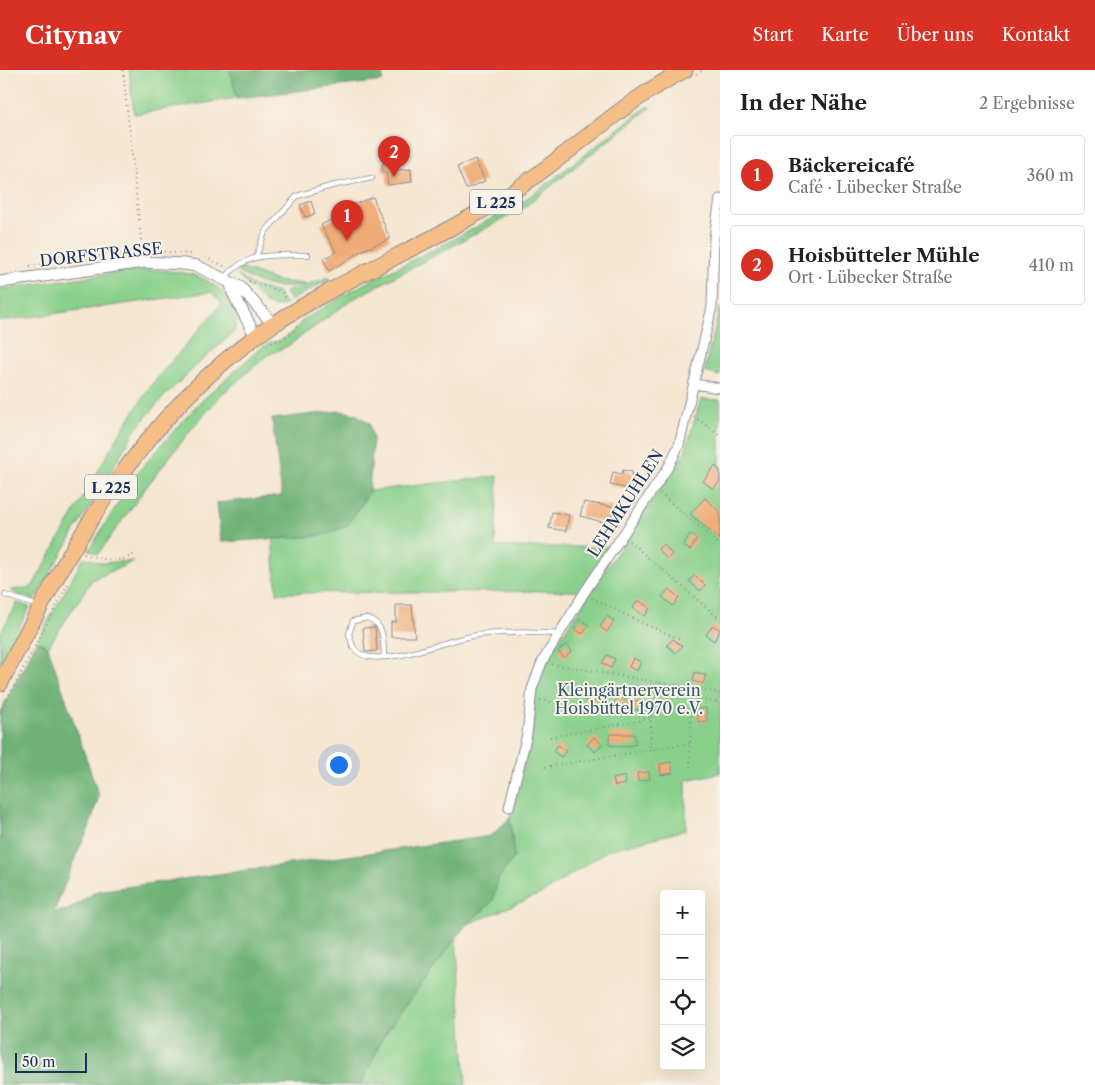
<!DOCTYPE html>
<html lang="de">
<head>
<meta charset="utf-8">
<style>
  body { margin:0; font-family:"Libre Caslon Text",serif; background:#f2f2f2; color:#202124 }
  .controls { position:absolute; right:15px; bottom:15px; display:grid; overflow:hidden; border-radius:5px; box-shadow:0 5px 20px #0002 }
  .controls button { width:45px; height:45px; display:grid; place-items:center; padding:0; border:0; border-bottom:1px solid #e0e0e0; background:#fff; color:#202124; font:25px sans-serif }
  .scale { position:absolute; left:15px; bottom:12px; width:72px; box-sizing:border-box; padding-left:5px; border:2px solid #1b2f5e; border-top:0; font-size:14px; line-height:18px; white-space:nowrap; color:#1b2f5e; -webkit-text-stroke:4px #f7f3e8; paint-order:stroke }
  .you { position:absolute; left:338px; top:694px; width:18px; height:18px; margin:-12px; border:4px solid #fff; border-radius:50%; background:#1a73e8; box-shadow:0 0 0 8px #1a73e833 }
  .badge { display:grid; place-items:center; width:32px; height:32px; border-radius:50%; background:#d93025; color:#fff; font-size:16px; font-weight:700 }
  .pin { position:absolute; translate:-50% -41px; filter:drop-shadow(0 1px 2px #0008) }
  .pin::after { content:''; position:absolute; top:26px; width:18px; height:15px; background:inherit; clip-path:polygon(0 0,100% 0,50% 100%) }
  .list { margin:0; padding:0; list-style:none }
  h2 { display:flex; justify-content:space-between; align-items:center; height:65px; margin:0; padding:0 20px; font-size:21px }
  h2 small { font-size:16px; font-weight:400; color:#757577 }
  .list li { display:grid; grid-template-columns:32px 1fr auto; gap:15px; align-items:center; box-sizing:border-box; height:80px; margin:0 10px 10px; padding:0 10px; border:1px solid #e0e0e0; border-radius:5px }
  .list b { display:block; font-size:19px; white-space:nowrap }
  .list p { margin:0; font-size:16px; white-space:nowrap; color:#757577 }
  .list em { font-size:16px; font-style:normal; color:#757577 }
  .icon { flex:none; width:28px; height:28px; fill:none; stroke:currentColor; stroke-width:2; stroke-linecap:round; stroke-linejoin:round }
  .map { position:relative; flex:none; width:720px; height:1015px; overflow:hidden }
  header { display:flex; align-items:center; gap:30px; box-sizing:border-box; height:70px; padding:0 25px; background:#d93025; color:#fff }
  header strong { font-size:24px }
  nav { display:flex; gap:28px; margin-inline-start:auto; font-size:18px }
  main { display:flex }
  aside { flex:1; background:#fff }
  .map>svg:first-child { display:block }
  .green { fill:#89d08b; stroke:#528074 }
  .forest { fill:#6eb277; stroke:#44706a }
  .building { fill:#efac77 }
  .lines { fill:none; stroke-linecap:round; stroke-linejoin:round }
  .service-casing { stroke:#888a97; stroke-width:6 }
  .minor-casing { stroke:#888a97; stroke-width:11 }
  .tertiary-casing { stroke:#888a97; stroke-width:13 }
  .primary-casing { stroke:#888a97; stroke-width:17 }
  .path { stroke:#888a97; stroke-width:2; stroke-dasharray:1 4; stroke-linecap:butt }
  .service { stroke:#fff; stroke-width:4.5 }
  .minor { stroke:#fff; stroke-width:9 }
  .tertiary { stroke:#fff; stroke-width:11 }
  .primary { stroke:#f6be87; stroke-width:15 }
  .labels { text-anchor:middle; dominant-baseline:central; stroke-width:4; stroke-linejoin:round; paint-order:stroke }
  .shield { fill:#f7f3e8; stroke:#5d6a87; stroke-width:1 }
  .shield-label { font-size:15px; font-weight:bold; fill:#1b2f5e }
  .street-label { font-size:16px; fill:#1b2f5e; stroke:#f7f3e8 }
  .park-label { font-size:16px; fill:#365769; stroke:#f7f3e8 }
</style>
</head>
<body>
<header>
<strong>Citynav</strong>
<nav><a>Start</a><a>Karte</a><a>Über uns</a><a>Kontakt</a></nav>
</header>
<main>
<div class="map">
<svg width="720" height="1015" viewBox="0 0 720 1015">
  <rect width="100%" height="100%" fill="#f7f3e8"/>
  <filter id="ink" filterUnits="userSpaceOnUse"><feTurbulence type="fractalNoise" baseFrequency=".02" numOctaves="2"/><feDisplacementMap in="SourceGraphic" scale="10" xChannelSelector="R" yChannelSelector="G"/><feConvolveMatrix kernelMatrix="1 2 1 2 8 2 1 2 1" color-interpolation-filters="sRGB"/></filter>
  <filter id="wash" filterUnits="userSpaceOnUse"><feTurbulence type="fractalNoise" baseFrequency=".0096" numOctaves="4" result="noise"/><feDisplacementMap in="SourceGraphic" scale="20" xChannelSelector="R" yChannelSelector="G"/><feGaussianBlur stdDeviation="1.12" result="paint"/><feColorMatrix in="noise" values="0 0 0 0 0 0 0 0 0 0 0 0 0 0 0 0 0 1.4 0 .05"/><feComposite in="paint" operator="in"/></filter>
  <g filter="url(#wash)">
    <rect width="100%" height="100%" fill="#f5e6d0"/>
    <path class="green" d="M129,0H230L237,28L134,44Z
      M646,37H651L522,139L353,229L288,276L268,285L222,324L190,361L147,416L98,484L89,480L137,403L196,336L257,281L269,273L280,271L292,263L303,250L362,215L445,174L513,137L535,123Z
      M240,198L278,211L304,214C278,221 260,215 238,202Z
      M151,200C164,201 178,201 190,204C216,211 244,234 234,262C199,294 162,324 134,362L34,530L16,524L11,520L32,517L121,361L152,314L222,233L211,222L0,251V219L129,201Z
      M237,205L254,216L278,223L286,234L275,237L266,234Z
      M329,207L330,209L290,231L285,222Z
      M720,237V306L704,302Z
      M701,329L720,330V703L686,710V760L608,780L543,823L466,855L492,832L498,809L514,787L510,748L534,655V621L543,593L685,382Z
      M498,406L495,477H610L579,521L277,523L272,468C320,467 346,470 369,421Z
      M84,487L101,493L135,491L92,510L48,577L37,571Z
      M17,533L30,537L0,594V564Z
      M456,867L466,1015H361L384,965Z"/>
    <path class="forest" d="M230,0H382L383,11L237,28Z
      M340,341L356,344L369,353L373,369L369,421L348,455L328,464L305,467L221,472L217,433L282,426L272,349Z
      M37,571L48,577L99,726L89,758L76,785L54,842L68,840L97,821L491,766L510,748L514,787L498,809L492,832L466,855L384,965L361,1015H0V642Z"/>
    <g id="blocks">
      <path class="building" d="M475,89L485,111L466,119L457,97Z
        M397,92L398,100L411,99L412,112L388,115L386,102H383L382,94Z
        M373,127L390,169L363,180L329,201L323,189L336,182L321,155L353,138L352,135Z
        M311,131L315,144L305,147L300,135Z
        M715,396L720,400V411L713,419L703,411Z
        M623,400L632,402L631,406L637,407L634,420L610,415L613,402L622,404Z
        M705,428L720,442V470L690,444Z
        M584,432L614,437L610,454L580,446Z
        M552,442L569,445L566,461L549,458Z
        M690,464L697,469L690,480L683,476Z
        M663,474L672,484L667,489L658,479Z
        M695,505L705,515L700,521L689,511Z
        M669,519L679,528L673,536L662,527Z
        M638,530L650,538L645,546L633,538Z
        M396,535H412L415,567H391V552H396Z
        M607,546L614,551L607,562L600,557Z
        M580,549L589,555L583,564L574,559Z
        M713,555L720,560L714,571L706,565Z
        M375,557L377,581L365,582L363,558Z
        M673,569L682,576L676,583L667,575Z
        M566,574L572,581L564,588L558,581Z
        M607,585L615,589L611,598L602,593Z
        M633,588L641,592L637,601L629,597Z
        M695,602L706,605L703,614L693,611Z
        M589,621L598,625L593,634L585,630Z
        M620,626L631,636L632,630L641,632L640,640L617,638L613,634Z
        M706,638L707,651L698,652L697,639Z
        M610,664H634L636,674L624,677L609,675Z
        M594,667L602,674L595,682L587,675Z
        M558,675L566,681L561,687L553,681Z
        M671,692L673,703L661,705L660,694Z
        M649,702L650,709L638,711L637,703Z
        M625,706L626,714L615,716L613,709Z"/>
    </g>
  </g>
  <g filter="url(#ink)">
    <use href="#blocks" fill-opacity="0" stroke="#888a97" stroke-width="1"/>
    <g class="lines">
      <defs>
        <path id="service" d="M256,187L265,162L297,126L331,116L372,108
          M225,208C247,180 276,186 308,185
          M5,525L38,536
          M384,586C383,569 385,554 367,548L353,551L349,564L353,577C357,582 363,586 369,587C408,591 447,567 486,564C510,562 535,562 559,564"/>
        <path id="minor" d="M694,314L720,318
          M509,737L527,664L532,619L542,592L584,523L669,396L679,375L712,237L714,168L720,129"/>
        <path id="tertiary" d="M0,212L144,192L184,194L197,196L240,217L274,255
          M231,214L233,223L256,267"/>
        <path id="primary" d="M0,614C70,478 140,344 271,256C345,207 428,175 503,128C566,89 618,34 685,0"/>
      </defs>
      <use href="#service" class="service-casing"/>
      <use href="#minor" class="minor-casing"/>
      <use href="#tertiary" class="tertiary-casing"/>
      <use href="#primary" class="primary-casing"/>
      <path class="path" d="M123,0L142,180
        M696,4L703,0
        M205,187L226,197
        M30,196L142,180L191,184
        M249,211L282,222L287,231
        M267,275L291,264L299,254
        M694,346L720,366
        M660,423L720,475
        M629,471L720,549
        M84,484C99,489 124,495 136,482
        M592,528L638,551L680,569
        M552,594L720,623
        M656,621L720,633
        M540,630L651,648
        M0,643L69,512
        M550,667L649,649
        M650,677L651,648L657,612
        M545,697L691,673
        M690,697L691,618"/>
      <use href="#service" class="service"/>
      <use href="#minor" class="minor"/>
      <use href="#tertiary" class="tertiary"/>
      <use href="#primary" class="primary"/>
    </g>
  </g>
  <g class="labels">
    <g class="shield">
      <rect x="470" y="119.5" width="52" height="25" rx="4"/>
      <rect x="85" y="404.5" width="52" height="25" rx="4"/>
    </g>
    <g class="shield-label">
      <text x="496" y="132">L 225</text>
      <text x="111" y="417">L 225</text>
    </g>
    <g class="street-label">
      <text transform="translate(101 184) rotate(-6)">DORFSTRASSE</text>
      <text transform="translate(625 433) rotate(-57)">LEHMKUHLEN</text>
    </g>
    <g class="park-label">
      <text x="629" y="620">Kleingärtnerverein<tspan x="629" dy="18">Hoisbüttel 1970 e.V.</tspan></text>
    </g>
  </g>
</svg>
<div class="controls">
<button>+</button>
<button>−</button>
<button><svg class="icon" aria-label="locate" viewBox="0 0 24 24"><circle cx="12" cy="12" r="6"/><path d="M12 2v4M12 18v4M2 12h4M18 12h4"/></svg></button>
<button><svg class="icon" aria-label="layers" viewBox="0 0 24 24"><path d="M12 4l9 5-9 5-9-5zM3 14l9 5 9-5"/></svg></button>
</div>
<div class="scale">50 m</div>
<div class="you"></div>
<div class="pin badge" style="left:347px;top:171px">1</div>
<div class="pin badge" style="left:394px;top:107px">2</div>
</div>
<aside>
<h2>In der Nähe<small>2 Ergebnisse</small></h2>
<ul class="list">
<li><span class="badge">1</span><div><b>Bäckereicafé</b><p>Café · Lübecker Straße</p></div><em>360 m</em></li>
<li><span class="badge">2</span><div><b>Hoisbütteler Mühle</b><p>Ort · Lübecker Straße</p></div><em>410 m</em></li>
</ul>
</aside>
</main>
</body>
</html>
